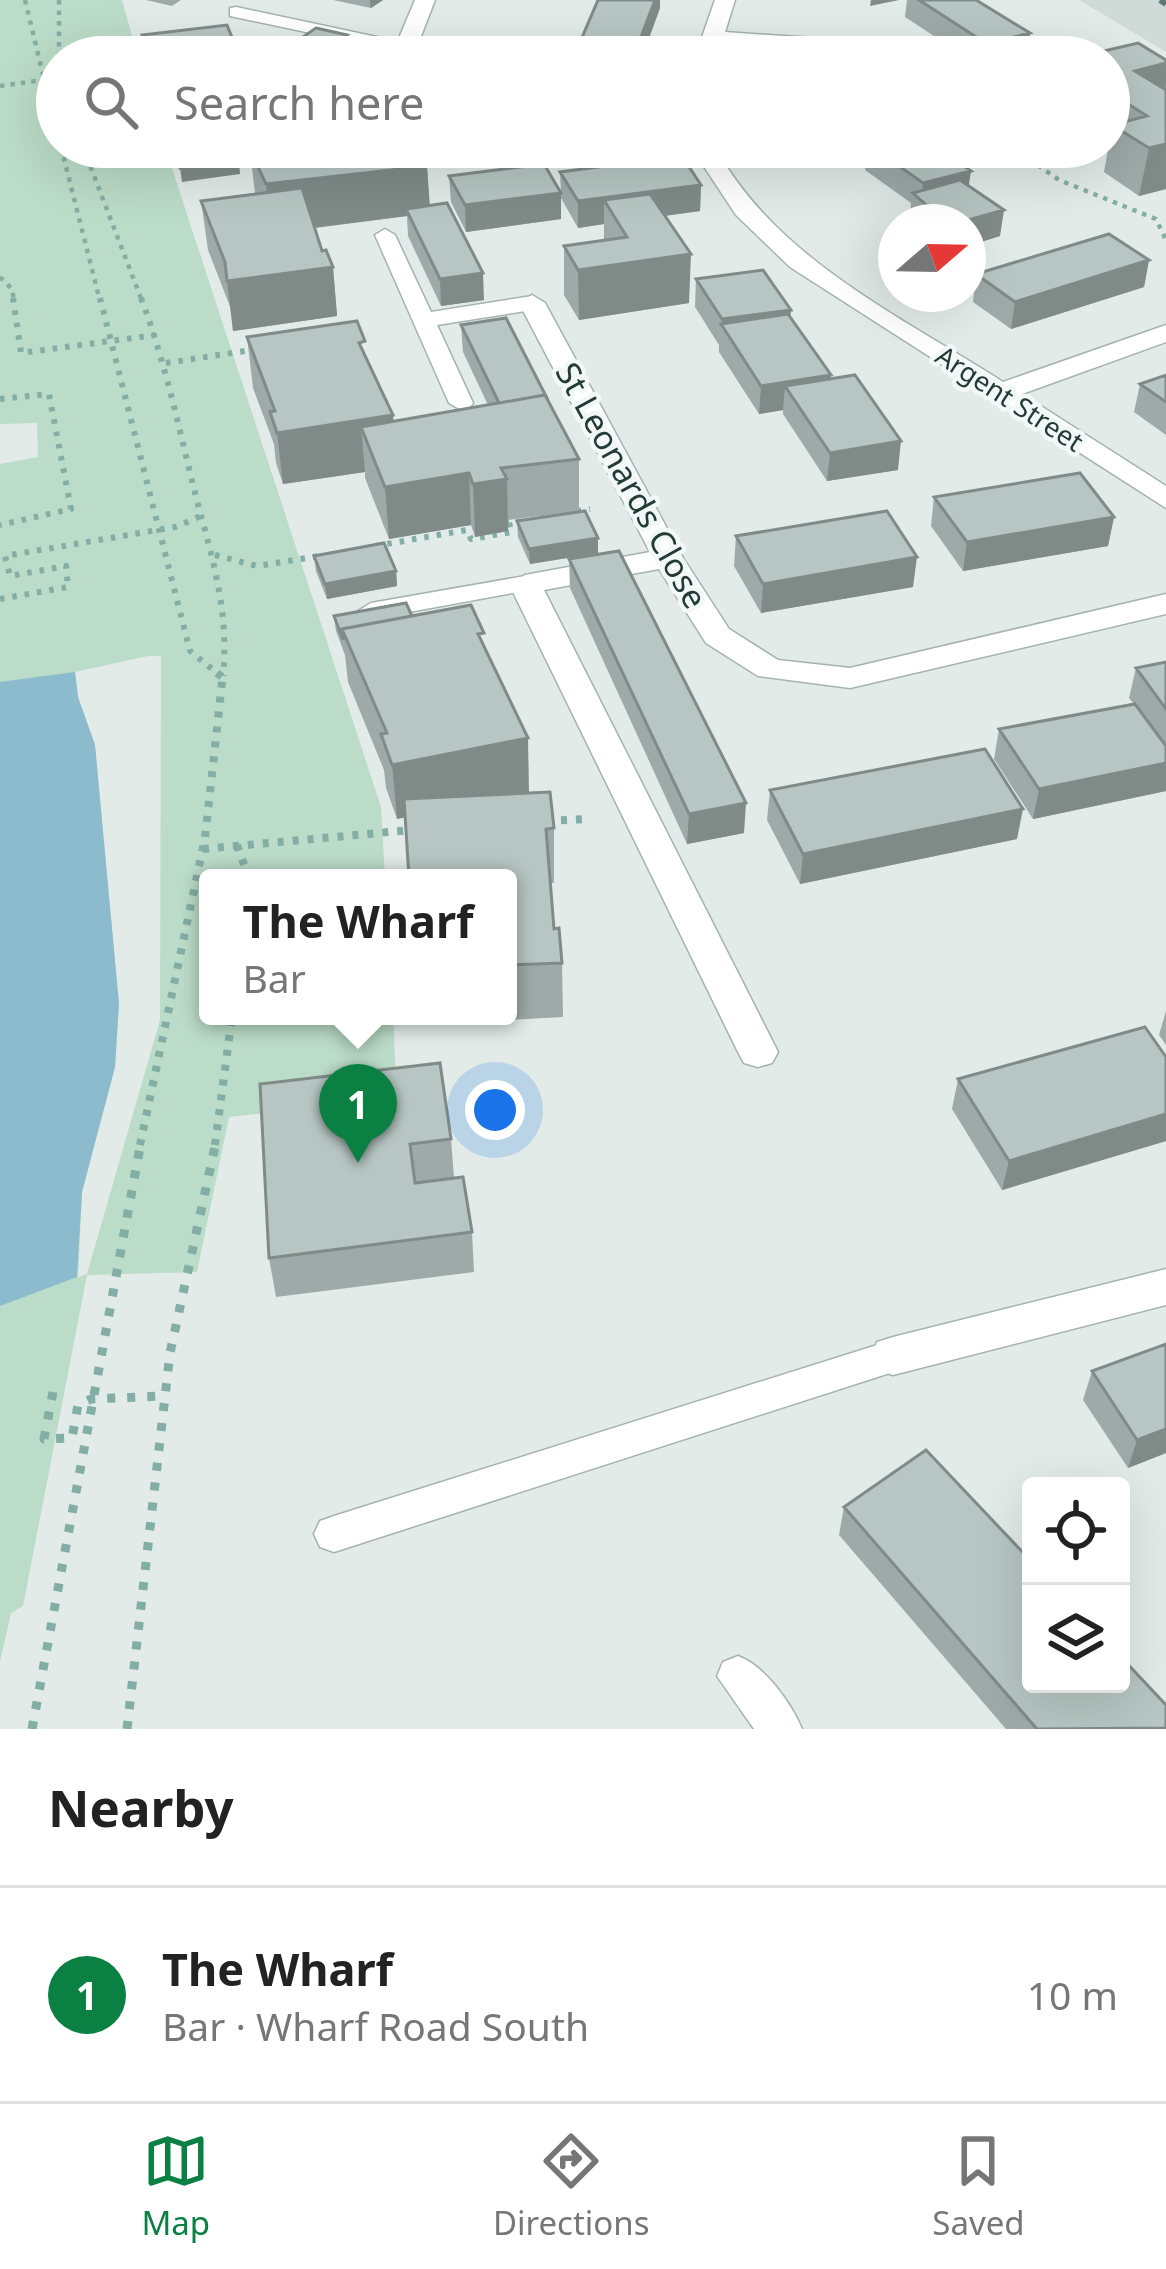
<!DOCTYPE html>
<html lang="en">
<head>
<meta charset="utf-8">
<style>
  body { margin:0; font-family:"Noto Sans",sans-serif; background:#f6f6f6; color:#222 }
  .controls { position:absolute; right:36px; bottom:36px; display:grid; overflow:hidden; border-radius:12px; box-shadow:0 12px 48px #0002 }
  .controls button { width:108px; height:108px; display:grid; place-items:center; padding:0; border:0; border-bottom:3px solid #e0e0e0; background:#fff; color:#222; font:60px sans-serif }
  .compass { position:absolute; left:878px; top:204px; width:108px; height:108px; border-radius:50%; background:#fff; box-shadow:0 12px 48px #0002; rotate:70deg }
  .you { position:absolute; left:495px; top:1110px; width:42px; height:42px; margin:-30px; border:9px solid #fff; border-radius:50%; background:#1a73e8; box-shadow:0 0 0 18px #1a73e833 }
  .badge { display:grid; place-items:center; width:78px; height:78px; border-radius:50%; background:#0b8043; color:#fff; font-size:39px; font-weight:700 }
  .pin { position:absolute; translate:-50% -99px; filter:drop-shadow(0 3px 6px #0008) }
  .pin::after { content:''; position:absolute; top:63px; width:42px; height:36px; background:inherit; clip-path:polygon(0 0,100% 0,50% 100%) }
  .popup { position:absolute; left:199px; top:869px; width:318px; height:156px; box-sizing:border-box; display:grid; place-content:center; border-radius:12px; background:#fff; filter:drop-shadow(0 3px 9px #0005); font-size:39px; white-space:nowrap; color:#767676 }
  .popup b { font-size:45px; color:#222 }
  .popup::after { content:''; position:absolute; left:50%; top:100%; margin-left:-24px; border:24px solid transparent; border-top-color:#fff }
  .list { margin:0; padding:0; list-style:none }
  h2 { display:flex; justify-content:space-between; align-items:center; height:156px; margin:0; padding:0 48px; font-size:51px }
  h2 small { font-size:39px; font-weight:400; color:#767676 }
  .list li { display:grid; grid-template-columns:78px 1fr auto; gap:36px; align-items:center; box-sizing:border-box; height:216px; padding:0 48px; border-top:3px solid #e0e0e0 }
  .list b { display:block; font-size:45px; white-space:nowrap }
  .list p { margin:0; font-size:39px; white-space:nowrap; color:#767676 }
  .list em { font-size:39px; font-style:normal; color:#767676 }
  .icon { flex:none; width:66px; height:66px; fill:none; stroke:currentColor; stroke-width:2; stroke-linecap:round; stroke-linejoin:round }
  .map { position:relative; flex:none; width:1166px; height:1729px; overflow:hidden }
  .search { position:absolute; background:#fff; box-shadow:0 12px 48px #0002; left:36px; right:36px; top:36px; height:132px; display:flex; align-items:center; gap:30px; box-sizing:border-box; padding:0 42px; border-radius:66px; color:#767676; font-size:45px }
  .sheet { height:372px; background:#fff }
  nav { display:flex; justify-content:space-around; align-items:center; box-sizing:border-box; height:168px; border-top:3px solid #e0e0e0; background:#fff; font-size:33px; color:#767676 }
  nav a { display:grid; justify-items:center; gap:6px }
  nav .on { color:#0b8043 }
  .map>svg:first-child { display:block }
  .built { fill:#d0dbd7 }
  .green { fill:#bbdcc8; fill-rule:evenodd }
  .water { fill:#8cbbce }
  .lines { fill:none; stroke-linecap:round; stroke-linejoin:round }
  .lane-casing { stroke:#a5b3b0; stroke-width:3 }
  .street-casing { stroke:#a5b3b0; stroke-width:3 }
  .path-far3 { stroke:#83aea6; stroke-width:4.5; stroke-dasharray:4.5 6; stroke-linecap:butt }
  .path-far2 { stroke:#83aea6; stroke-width:6; stroke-dasharray:4.5 8; stroke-linecap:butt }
  .path-far1 { stroke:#83aea6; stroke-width:8; stroke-dasharray:6 9; stroke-linecap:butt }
  .path { stroke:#83aea6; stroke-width:9; stroke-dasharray:8 12; stroke-linecap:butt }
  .lane { fill:#fff; fill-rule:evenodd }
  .street { fill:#fff; fill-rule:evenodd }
  .rail { stroke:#5d7774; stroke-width:6; stroke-dasharray:15 8; stroke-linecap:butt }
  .wall { fill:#9daaa7 }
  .shaded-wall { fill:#808b88 }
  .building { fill:#b7c6c2; stroke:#808b88; stroke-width:3 }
  .labels { text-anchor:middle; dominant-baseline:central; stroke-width:9; stroke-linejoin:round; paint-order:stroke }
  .far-street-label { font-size:27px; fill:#233b38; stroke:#f2f8f6 }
  .street-label { font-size:33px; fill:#233b38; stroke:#f2f8f6 }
</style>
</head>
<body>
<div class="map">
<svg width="1166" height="1729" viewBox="0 0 1166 1729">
  <rect width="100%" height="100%" fill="#e2ebe8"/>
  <path class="built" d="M1080,0H1166V52L1079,0Z"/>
  <path class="green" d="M0,0H122L138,57H57V147H165L381,807L385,878H208V1016H393L397,1098L229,1117L197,1272L87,1275L23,1606L11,1613L0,1662V464L38,457L37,423L0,424ZM148,656H161L160,1020L87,1274L78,1277L82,1192L115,1067L119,1004L95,745L78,697L75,672Z"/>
  <path class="water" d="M75,672L78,697L95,745L119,1004L115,1067L82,1192L77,1277L0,1306V682Z"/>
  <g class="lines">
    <defs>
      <path id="lane" d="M236,7L405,43L414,48L405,53L230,16V8Z
        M385,229L395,235L431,312L532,296L543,303L532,310L437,325L473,403L469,408L461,410L449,403L375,235Z
        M525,576L538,584L534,589L371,619L358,611L371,603Z
        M893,1340L906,1345L912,1356L906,1367L893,1372L334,1552L320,1547L314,1534L320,1521L334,1516Z
        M738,1656C765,1666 791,1703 802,1729H754L717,1676L723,1662Z"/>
      <path id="street" d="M415,0H435L413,57H391Z
        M715,0H735L725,32L813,38L884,52L887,57L721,45L717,57H695Z
        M691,147H715C775,258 900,316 1003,382L1166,325V342L1022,394L1166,486V508L790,267L736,215Z
        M532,295L545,303L683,558L729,629L778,660L850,668L1166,594V614L850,688L758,676L706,643L659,569L544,590L778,1052L772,1063L758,1067L744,1063L738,1052L509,584L525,575L650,552L519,303Z
        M1166,1269V1305L893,1375L877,1370L871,1356L877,1342L893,1337Z"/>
    </defs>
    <use href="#lane" class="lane-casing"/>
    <use href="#street" class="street-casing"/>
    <path class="path-far3" d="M25,0L57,133
      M59,0V57
      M0,86L57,78
      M61,147L100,301
      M83,147L142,301
      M1012,147L1059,180L1156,219L1166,240
      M0,277L12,289L14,301"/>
    <path class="path-far2" d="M13,298L21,353L155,335
      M100,298L190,651L221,676
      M141,298C168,369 181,440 200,512C215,566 229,619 223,676
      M166,363L258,349
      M0,399L49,394L71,509L0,525
      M540,518L590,509
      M375,546L467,530L471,539L512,532L509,523L525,521
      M215,555L257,566L325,555
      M0,599L68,587L66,566L10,576L5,556L175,527L201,516"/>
    <path class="path-far1" d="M217,673L222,677
      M546,821L585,819
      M237,845L249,878
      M203,849L411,830
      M140,1145L205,838L223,673
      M215,1145L232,1016"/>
    <path class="path" d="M53,1392L44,1439L72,1438L78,1405L91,1399L164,1396
      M32,1729L141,1142
      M127,1729L170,1353L216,1142"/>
    <use href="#lane" class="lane"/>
    <use href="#street" class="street"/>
    <path class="rail" d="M1160,0L1166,4"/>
  </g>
  <path class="wall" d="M146,0H181L172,6Z
    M333,0H383L371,8Z
    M907,0H976L1030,33L1027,57H966L905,17Z
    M660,8L642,57H581V40Z
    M347,35L348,48L335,57H310L299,54L297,41Z
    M1109,57L1166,60V189L1139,196L1104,172L1109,144Z
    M253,147H418L427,166L430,206L484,300L441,306L408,236L407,216L315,228L322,251L333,267L337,316L233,331L231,309L208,250L201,201L255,194L250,150H253Z
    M868,147H936L969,186L1000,236L968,246V222H912L910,220L911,203L865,170Z
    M560,172L701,185L700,211L665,216L689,303L579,320L564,295V246L604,240V224L578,228L561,198V219L466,232L451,202L449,176L561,192Z
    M1149,260L1144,287L1011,329L973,302L976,274Z
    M696,279L790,317L831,379L898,470L827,481L783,414V410L759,414L719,352V345L695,307Z
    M461,325L579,459V511L508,520V531L475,537L471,525L389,539L365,478V472L283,484L276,463L274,444L253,388L247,337L366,359L393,421L488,405L463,352Z
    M1166,375V435L1134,412L1140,384Z
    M934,497L1114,517L1108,546L963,571L931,526Z
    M517,521L598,538V553L530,564L518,537Z
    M736,536L913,587L761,613L734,566Z
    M314,556L396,571L397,586L327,599L316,571Z
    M569,559L744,833L687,844L570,588Z
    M334,616H412L484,649L529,792L521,794L554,828V883H550L554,929L562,963L563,1017L411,1025L410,1016H508V878L405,817L397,819L386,788L384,770L348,682L345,655L336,631Z
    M1166,662V791L1033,819L994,759L999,729L1134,704L1129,698L1136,668Z
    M770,790L1017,839L800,884L767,820Z
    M1166,1011V1045L1159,1035Z
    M1166,1057V1141L1002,1190L952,1109L958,1079Z
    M260,1084L451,1139L454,1178L472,1232L474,1272L276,1297L269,1258Z
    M1166,1344V1453L1128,1468L1083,1400L1092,1371Z
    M844,1507L1166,1729H1006L839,1535Z"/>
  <path class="shaded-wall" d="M370,0H383L371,8Z
    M655,0H660V8L642,57H638V45Z
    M871,0H899L870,6Z
    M1030,33L1027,57H985L987,44Z
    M347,35L348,48L335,57H329L328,48Z
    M1166,63V83L1161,108L1135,71Z
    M1166,144V189L1139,196L1149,148Z
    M239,160L240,174L182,182L180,168Z
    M427,166L430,214L406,209L407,216L272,233L266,184Z
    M971,171L967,197L921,201L923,183Z
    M701,185L700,211L618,222L604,200V224L578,228V201Z
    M561,193V219L466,232L465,205Z
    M1004,210L1000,236L968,246V222H961Z
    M691,254L689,303L579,320L578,270Z
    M1149,260L1144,287L1011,329L1015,302Z
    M333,267L337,316L233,331L227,281Z
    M483,273L484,300L441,306L440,279Z
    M791,310L789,337L722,327V319Z
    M831,375L828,403L785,386L783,410L759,414L761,386Z
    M393,415L397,467L361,427L365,472L283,484L277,433Z
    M901,441L898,470L827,481L830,453Z
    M469,473L471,525L389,539L385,487Z
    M507,479L508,531L475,537L473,484Z
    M1114,517L1108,546L963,571L967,542Z
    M598,538V553L530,564L529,549Z
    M917,557L913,587L761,613L763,584Z
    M396,571L397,586L327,599L325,584Z
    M528,738L529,792L397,819L392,765Z
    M1166,763V791L1033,819L1039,789Z
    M746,803L744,833L687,844L689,814Z
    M1023,809L1017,839L800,884L803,854Z
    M1166,1114V1141L1002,1190L1009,1161Z
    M1166,1429V1453L1128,1468L1137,1440Z"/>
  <path class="building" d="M598,0H655L638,45L581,40Z
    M919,0H976L1030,33L987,44Z
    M227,25L240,57H150L142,35Z
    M316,28L347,35L328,48L297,41Z
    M1138,43L1166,60V63L1135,71L1166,90V144L1149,148L1112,125L1147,116L1109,92V57H1078Z
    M201,147H233L239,160L180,168L174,150Z
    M254,147H418L427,166L266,184L250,150H255Z
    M872,147H936L971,171L923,183Z
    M682,156L701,185L578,201L560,172Z
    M544,164L561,193L465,205L449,176Z
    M960,180L1004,210L961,222H945L913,193Z
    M302,188L322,251L326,250L333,267L227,281L225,262L201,201Z
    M650,194L691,254L578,270L564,246L627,237L604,200Z
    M447,203L483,273L440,279L406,209Z
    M1109,234L1149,260L1015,302L976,274Z
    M763,270L791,310L722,319L696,279Z
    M788,314L831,375L761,386L721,324Z
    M506,318L548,400L545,395L499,403L461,325Z
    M357,321L365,341L359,343L393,415L277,433L270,412L275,411L247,337Z
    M855,375L901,441L830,453L785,386Z
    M1166,375V402L1140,384Z
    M545,395L579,459L501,468L507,479L473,484L469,473L385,487L361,427Z
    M1080,473L1114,517L967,542L934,497Z
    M585,511L598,538L529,549L517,521Z
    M887,511L917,557L763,584L736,536Z
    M384,543L396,571L325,584L314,556Z
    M619,551L746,803L689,814L569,559Z
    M406,603L412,616L342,629L343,640L334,616Z
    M471,605L484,633L478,634L528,738L392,765L381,734L387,733L342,629Z
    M1166,662V709L1136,668Z
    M1135,704L1166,746V763L1039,789L999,729Z
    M985,749L1023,809L803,854L770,790Z
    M550,792L554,828L546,829L554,929L559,928L562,963L508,965V878H409L404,799Z
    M1145,1027L1166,1057V1114L1009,1161L958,1079Z
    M440,1063L451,1139L410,1144L415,1183L463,1177L472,1232L269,1258L260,1084Z
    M1166,1344V1429L1137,1440L1092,1371Z
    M926,1450L1031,1561V1684H1121V1657L1166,1705V1728L1037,1729L844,1507Z"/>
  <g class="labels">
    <g class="far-street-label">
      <text transform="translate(1010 398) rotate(33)">Argent Street</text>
    </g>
    <g class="street-label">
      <text transform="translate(632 485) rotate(61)">St Leonards Close</text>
    </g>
  </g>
</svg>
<div class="controls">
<button><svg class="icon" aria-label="locate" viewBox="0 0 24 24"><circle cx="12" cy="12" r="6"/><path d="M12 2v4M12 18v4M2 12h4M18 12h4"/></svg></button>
<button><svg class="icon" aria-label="layers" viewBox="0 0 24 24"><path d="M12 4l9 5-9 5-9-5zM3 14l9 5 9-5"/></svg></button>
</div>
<svg class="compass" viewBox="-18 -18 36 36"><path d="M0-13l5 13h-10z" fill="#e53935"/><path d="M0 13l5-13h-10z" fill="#767676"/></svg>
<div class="you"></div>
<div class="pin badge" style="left:358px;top:1163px">1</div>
<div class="popup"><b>The Wharf</b>Bar</div>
<div class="search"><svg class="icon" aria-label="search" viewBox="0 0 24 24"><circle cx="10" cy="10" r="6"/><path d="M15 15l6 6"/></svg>Search here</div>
</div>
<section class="sheet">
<h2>Nearby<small></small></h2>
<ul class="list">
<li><span class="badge">1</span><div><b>The Wharf</b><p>Bar · Wharf Road South</p></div><em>10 m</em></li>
</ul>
</section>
<nav>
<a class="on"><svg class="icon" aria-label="map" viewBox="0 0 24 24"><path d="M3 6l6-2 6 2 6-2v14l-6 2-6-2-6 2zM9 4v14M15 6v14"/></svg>Map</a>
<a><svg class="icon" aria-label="directions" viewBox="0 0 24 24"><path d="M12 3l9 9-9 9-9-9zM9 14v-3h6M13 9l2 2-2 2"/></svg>Directions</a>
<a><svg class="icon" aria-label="saved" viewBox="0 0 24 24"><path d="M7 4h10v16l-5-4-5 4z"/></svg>Saved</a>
</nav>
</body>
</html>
